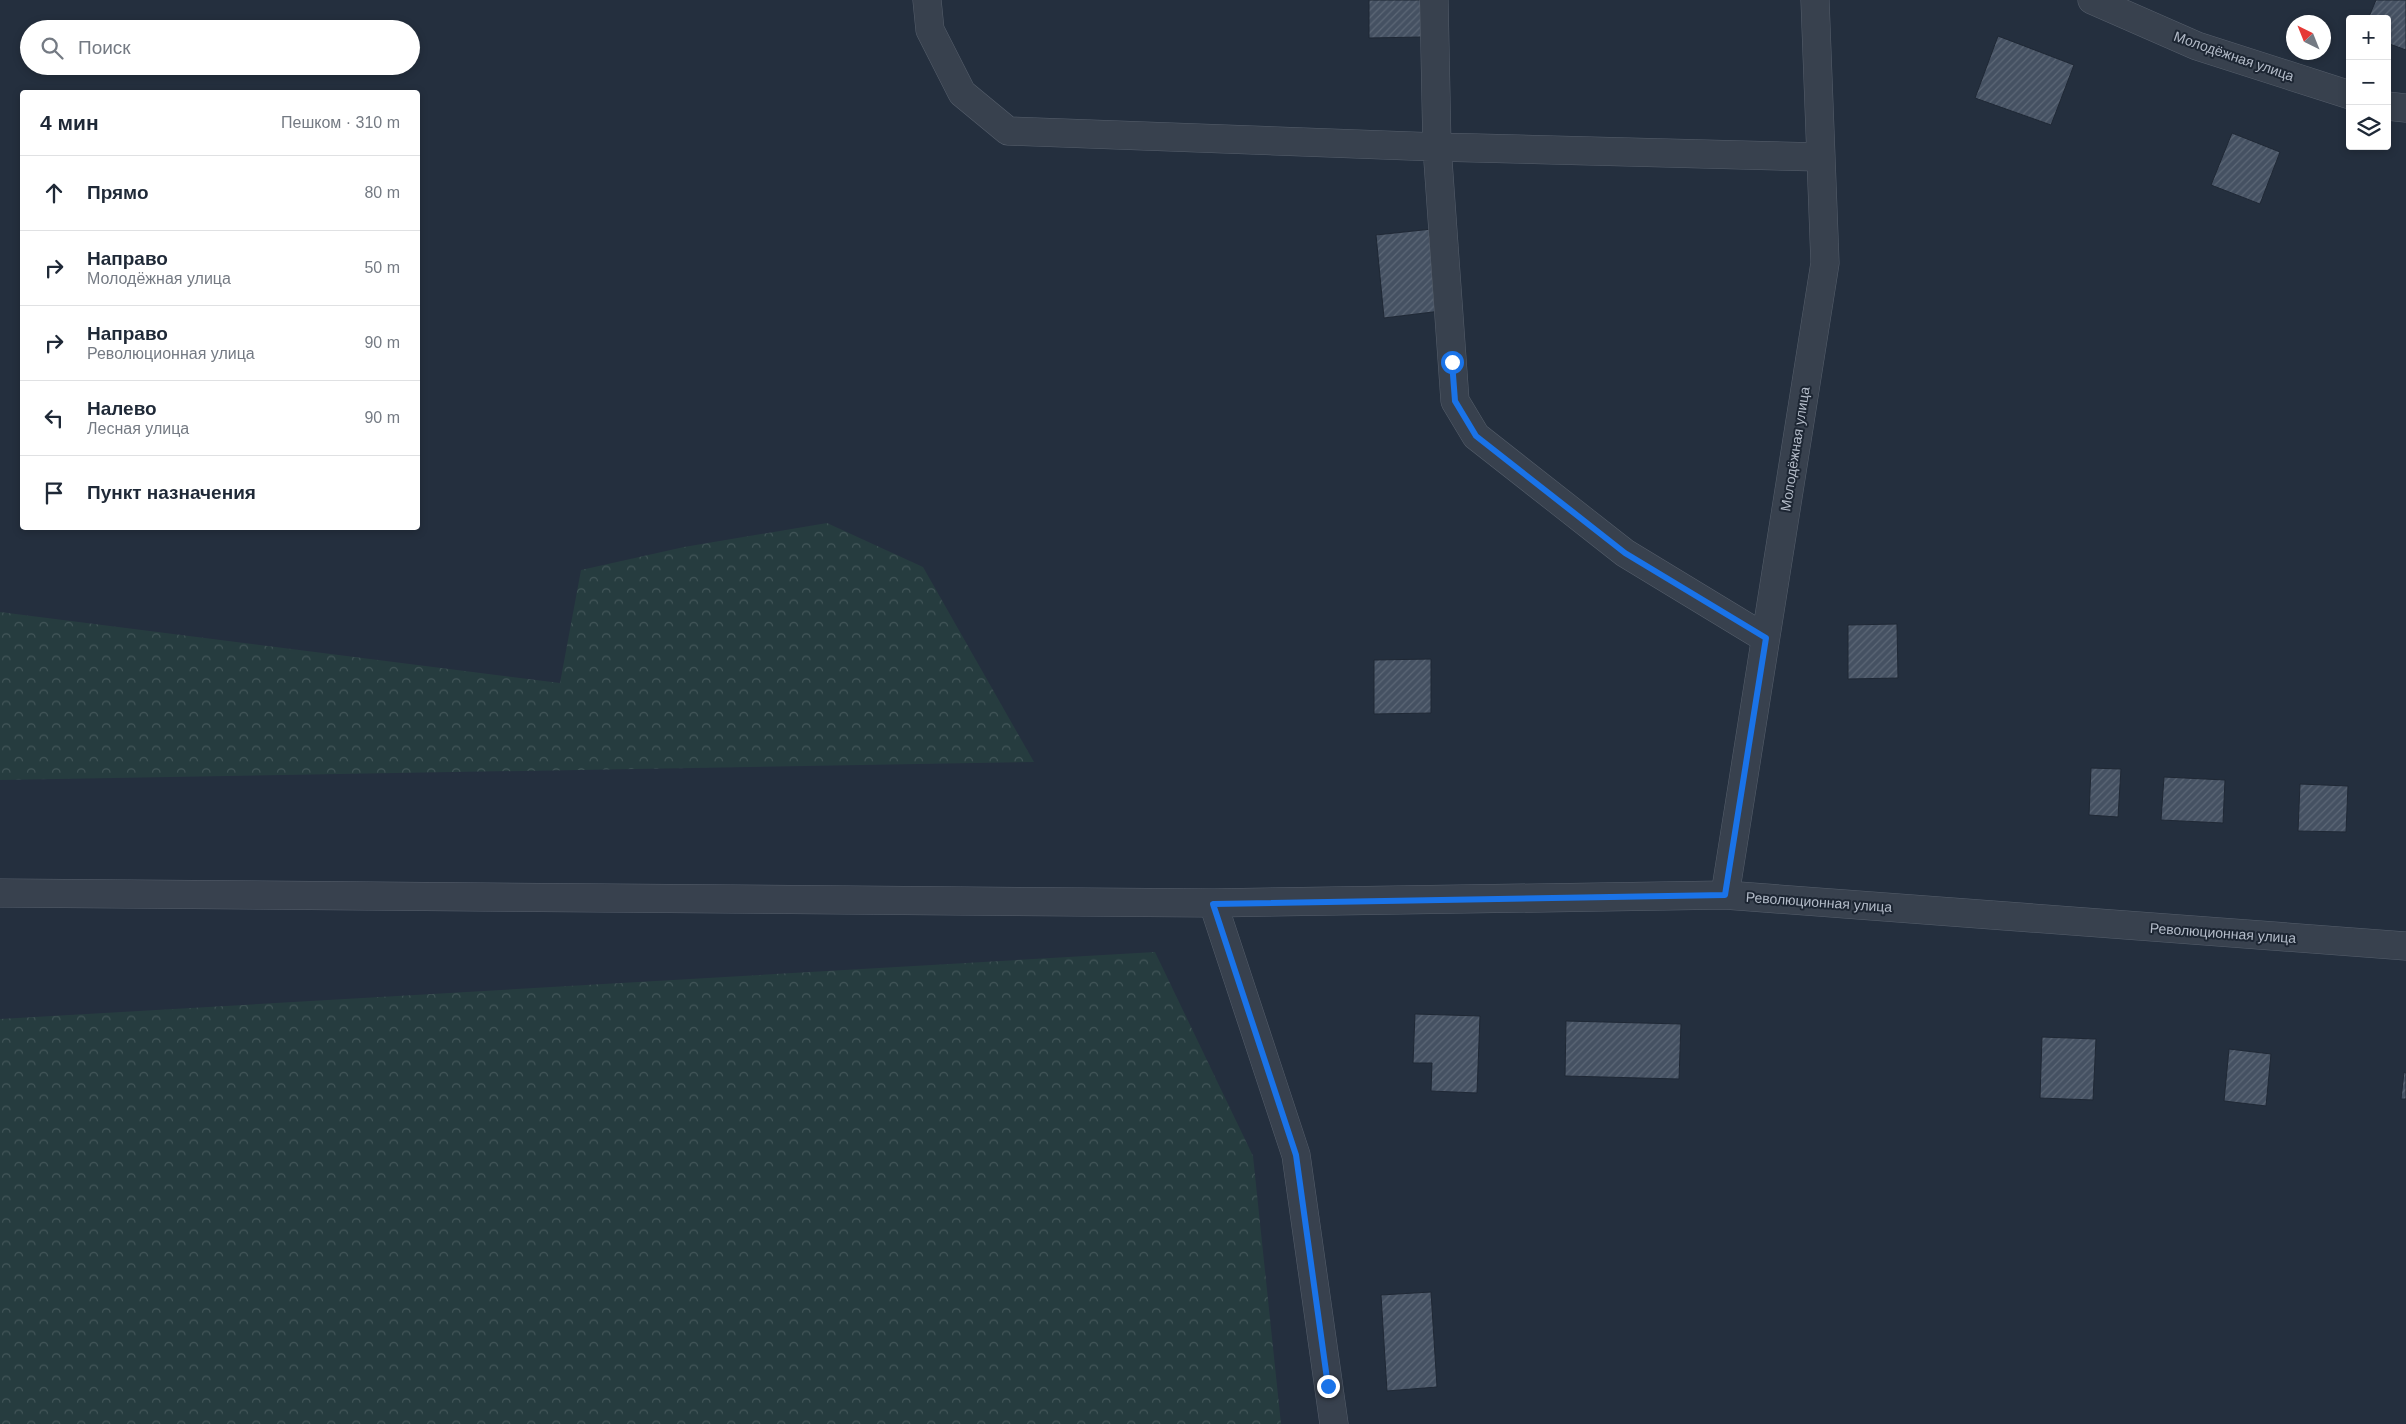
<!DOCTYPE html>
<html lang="ru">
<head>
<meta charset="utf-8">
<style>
  body { margin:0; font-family:Arial,sans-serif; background:#f2f2f3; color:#1f2937 }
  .controls { position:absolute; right:15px; top:15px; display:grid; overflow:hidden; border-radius:5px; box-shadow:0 2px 8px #0003 }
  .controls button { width:45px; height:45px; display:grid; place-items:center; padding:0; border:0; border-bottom:1px solid #e0e1e3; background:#fff; color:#1f2937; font:25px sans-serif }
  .compass { position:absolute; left:2286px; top:15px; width:45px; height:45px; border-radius:50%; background:#fff; box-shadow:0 2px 8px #0003; rotate:317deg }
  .stop { position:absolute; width:15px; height:15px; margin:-11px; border:4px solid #1a73e8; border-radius:50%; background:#fff }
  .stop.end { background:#1a73e8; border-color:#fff; box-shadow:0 1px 5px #0008 }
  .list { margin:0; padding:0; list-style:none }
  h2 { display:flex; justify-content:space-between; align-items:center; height:65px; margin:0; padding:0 20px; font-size:21px }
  h2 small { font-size:16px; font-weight:400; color:#747a83 }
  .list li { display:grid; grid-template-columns:32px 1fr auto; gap:15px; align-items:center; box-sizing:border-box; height:75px; padding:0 20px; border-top:1px solid #e0e1e3 }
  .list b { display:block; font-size:19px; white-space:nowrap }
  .list p { margin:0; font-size:16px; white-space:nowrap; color:#747a83 }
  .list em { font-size:16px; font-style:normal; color:#747a83 }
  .icon { flex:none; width:28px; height:28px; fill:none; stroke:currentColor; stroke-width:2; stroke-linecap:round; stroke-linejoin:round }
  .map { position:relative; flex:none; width:2406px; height:1424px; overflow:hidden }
  .search { position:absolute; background:#fff; box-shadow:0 2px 8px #0003; left:20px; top:20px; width:400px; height:55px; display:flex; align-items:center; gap:12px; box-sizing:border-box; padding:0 18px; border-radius:28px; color:#747a83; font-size:19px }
  .panel { position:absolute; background:#fff; box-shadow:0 2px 8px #0003; left:20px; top:90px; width:400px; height:440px; border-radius:5px }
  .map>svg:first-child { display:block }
  .forest { fill:url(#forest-crowns) }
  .building { fill:url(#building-hatch); stroke:#1f2835 }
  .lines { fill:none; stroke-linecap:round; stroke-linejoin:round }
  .minor-casing { stroke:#565f6c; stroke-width:29 }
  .minor { stroke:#38414e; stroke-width:28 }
  .route { stroke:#1a73e8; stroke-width:6 }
  .labels { text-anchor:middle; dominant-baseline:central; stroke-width:4; stroke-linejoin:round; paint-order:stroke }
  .street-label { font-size:14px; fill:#b4bcc9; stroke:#1d2633 }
</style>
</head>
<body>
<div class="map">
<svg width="2406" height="1424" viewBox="0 0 2406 1424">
  <defs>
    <pattern id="forest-crowns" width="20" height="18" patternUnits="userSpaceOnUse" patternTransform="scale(1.25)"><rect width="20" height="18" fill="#263c3f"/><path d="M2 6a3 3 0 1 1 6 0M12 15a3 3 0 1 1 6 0" fill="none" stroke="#435659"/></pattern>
    <pattern id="building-hatch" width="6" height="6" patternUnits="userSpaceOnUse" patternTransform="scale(1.25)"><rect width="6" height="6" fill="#455162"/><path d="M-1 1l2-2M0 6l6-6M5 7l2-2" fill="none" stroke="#5d6877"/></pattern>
  </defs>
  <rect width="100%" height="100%" fill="#242f3e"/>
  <path class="forest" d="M827,523L923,567L1034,762L0,780V612L560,683L581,570L684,547Z
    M1155,952L1253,1156L1281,1424H0V1019Z"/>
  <path class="building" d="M1369,0H1422V37L1369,38Z
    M2376,0H2406V50L2387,43V19H2368Z
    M1998,36L2074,65L2051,125L1975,98Z
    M2232,133L2280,152L2260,204L2211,185Z
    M1432,229L1441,311L1384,318L1376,235Z
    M1897,624L1898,678L1848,679V625Z
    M1431,659V713L1374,714V660Z
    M2091,768L2121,769L2118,817L2089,815Z
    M2164,777L2225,780L2223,823L2161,820Z
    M2300,784L2348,786L2346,832L2298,831Z
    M1415,1014L1480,1016L1477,1093L1431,1091L1432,1063H1413Z
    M1566,1021L1681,1024L1679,1079L1565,1076Z
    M2042,1037L2096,1039L2093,1100L2040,1098Z
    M2229,1049L2271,1054L2266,1106L2224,1101Z
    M2404,1072L2406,1073V1099H2401Z
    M1431,1292L1437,1387L1387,1391L1381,1295Z"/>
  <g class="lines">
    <defs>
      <path id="minor" d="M927,0L930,30L962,93L1008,131L1437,147L1819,157
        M1434,0L1437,147L1455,401L1476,436L1625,553L1765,638
        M2092,0L2197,46L2350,95
        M2387,106L2406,108
        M0,893L1213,903L1725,895L2406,946
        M1725,895L1825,263L1815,0
        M1213,903L1296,1155L1334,1424"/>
    </defs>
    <use href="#minor" class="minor-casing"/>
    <use href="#minor" class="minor"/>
  </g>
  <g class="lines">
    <path class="route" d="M1328,1386L1296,1155L1213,904L1725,895L1766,638L1625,553L1476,436L1455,401L1452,362"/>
  </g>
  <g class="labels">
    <g class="street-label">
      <text transform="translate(2234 56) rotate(19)">Молодёжная улица</text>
      <text transform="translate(1795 449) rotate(-81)">Молодёжная улица</text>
      <text transform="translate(1819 902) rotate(4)">Революционная улица</text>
      <text transform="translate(2223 933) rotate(4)">Революционная улица</text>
    </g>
  </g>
</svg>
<div class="controls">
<button>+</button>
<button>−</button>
<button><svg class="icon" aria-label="layers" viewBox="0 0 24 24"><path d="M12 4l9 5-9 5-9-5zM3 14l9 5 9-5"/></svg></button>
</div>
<svg class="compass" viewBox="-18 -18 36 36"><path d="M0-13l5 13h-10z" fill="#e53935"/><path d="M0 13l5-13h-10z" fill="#747a83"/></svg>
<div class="stop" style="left:1452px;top:362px"></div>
<div class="stop end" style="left:1328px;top:1386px"></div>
<div class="search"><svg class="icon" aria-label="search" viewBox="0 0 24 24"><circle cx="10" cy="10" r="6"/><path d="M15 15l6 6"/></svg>Поиск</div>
<section class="panel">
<h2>4 мин<small>Пешком · 310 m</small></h2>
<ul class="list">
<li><svg class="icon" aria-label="ahead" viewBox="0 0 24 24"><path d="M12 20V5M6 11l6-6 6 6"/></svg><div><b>Прямо</b></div><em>80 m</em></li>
<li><svg class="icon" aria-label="right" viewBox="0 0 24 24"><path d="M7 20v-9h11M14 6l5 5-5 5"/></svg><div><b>Направо</b><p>Молодёжная улица</p></div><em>50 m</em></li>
<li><svg class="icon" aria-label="right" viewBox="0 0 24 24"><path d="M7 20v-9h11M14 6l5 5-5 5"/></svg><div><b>Направо</b><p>Революционная улица</p></div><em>90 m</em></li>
<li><svg class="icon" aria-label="left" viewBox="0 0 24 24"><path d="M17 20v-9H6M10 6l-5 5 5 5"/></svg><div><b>Налево</b><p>Лесная улица</p></div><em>90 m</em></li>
<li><svg class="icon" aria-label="arrive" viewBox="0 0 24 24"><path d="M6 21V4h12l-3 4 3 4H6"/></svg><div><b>Пункт назначения</b></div></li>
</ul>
</section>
</div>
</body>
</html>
